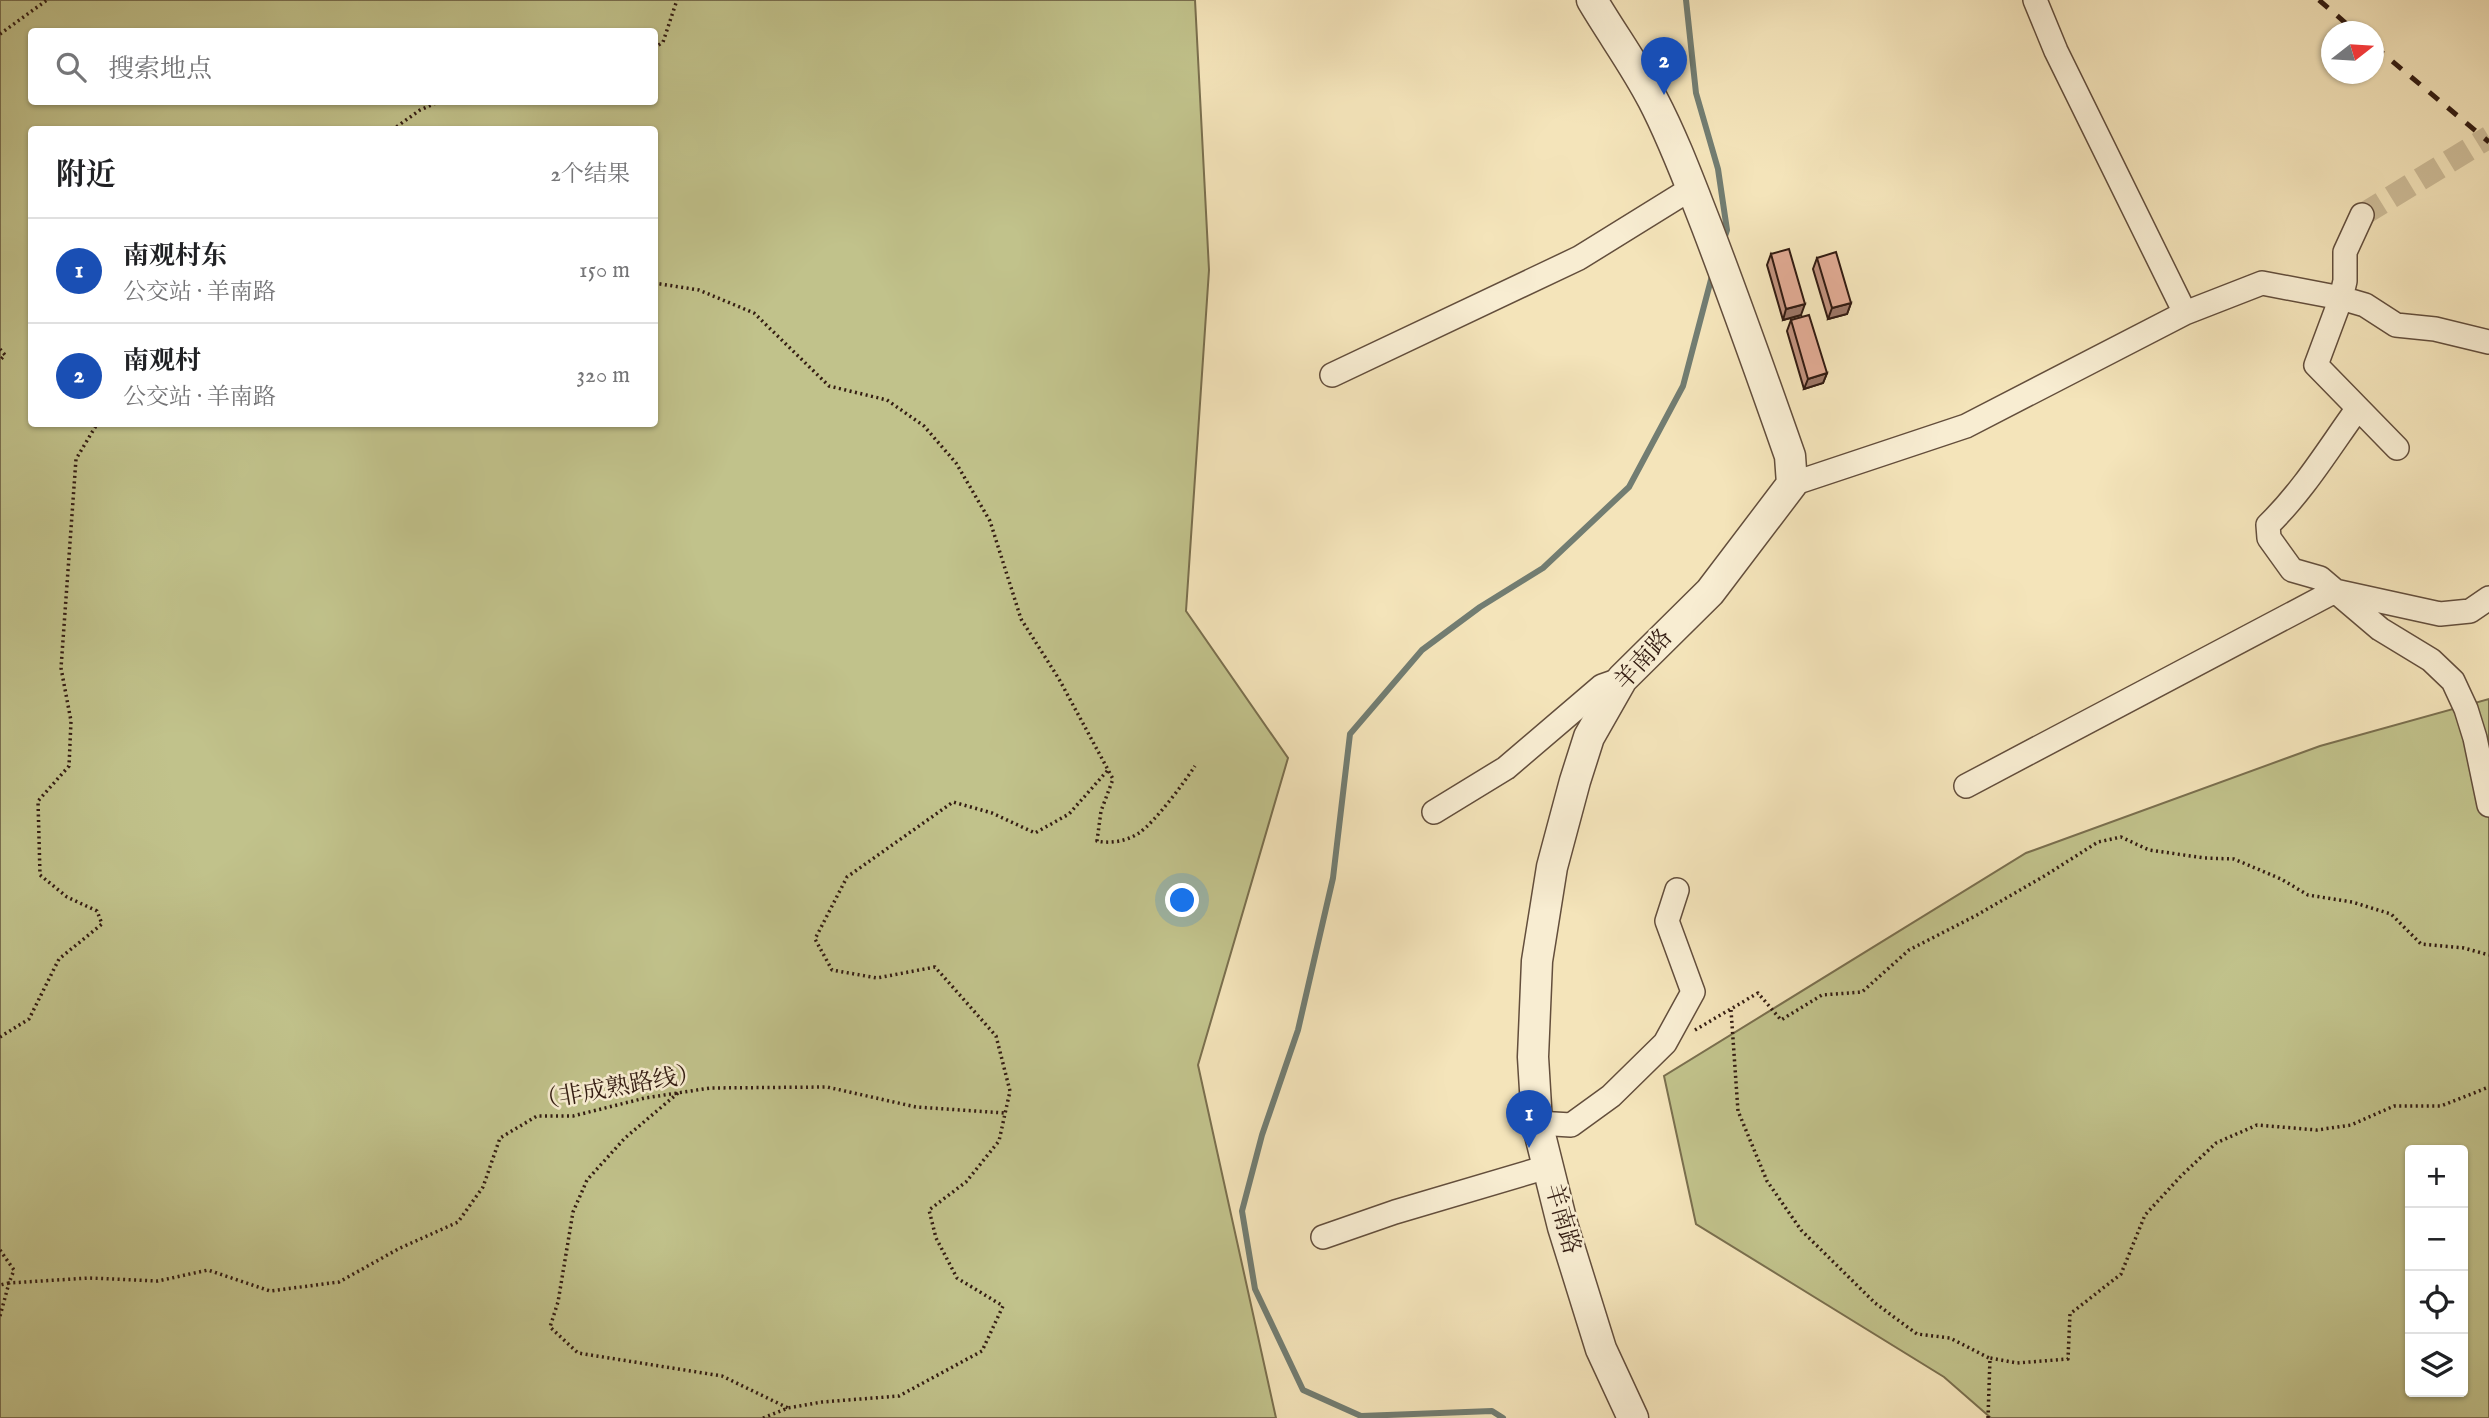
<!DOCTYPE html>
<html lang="zh">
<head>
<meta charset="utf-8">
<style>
  body { margin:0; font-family:"IM FELL English","Noto Serif SC",serif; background:#f6f6f6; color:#202124 }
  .controls { position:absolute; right:21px; bottom:21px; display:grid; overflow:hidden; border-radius:7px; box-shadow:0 2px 5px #0004 }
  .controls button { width:63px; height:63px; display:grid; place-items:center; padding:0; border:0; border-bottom:2px solid #e0e0e0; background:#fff; color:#202124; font:35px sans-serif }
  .compass { position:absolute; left:2321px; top:21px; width:63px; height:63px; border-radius:50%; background:#fff; box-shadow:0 2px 5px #0004; rotate:73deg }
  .you { position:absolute; left:1183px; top:901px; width:24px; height:24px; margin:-18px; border:5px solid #fff; border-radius:50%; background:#1a73e8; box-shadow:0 0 0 10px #1a73e833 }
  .badge { display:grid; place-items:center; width:46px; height:46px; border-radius:50%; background:#8f2418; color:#fff; font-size:23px; font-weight:700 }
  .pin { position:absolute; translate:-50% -58px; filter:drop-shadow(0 2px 4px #0008) }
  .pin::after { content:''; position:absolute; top:37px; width:24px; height:21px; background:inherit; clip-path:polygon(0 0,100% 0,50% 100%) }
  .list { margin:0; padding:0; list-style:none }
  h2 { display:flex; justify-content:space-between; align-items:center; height:91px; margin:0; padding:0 28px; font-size:30px }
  h2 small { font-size:23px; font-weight:400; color:#757577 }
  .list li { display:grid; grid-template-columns:46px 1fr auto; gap:21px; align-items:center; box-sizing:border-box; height:105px; padding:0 28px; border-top:2px solid #e0e0e0 }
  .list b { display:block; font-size:26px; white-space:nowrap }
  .list p { margin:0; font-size:23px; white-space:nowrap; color:#757577 }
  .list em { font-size:23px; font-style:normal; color:#757577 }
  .icon { flex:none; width:38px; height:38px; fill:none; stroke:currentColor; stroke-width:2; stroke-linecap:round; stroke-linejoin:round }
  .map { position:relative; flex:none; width:2489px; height:1418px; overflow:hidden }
  .search { position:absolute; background:#fff; box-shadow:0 2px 5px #0004; left:28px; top:28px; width:630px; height:77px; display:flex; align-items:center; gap:18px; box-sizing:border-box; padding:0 24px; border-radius:7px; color:#757577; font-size:26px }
  .panel { position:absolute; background:#fff; box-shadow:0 2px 5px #0004; left:28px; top:126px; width:630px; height:301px; border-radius:7px }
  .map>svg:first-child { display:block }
  .green { fill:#c1c28b; stroke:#7a6f4e; stroke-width:2; fill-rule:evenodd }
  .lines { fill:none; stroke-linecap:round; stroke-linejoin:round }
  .stream { stroke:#727d72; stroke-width:6 }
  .minor-tunnel { stroke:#cdbc98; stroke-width:23; stroke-dasharray:23 11; stroke-linecap:butt }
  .minor-casing { stroke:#634e3c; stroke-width:26 }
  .tertiary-casing { stroke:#634e3c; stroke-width:33 }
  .path { stroke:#331c12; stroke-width:3.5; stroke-dasharray:2 3.5; stroke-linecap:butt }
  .minor { stroke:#f8edd2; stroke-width:23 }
  .tertiary { stroke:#f8edd2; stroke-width:30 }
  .rail { stroke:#331c12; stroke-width:5; stroke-dasharray:12 12; stroke-linecap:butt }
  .wall { fill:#c1927e; stroke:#331c12; stroke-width:2 }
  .shaded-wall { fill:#9d7767; stroke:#331c12; stroke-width:2 }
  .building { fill:#e0aa93; stroke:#331c12; stroke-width:2 }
  .labels { text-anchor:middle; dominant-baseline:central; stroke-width:5; stroke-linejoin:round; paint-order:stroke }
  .street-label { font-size:24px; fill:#331c12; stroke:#f8edd2 }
</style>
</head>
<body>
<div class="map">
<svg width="2489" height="1418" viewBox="0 0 2489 1418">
  <rect width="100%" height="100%" fill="#f4e4ba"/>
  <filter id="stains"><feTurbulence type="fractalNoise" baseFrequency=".00286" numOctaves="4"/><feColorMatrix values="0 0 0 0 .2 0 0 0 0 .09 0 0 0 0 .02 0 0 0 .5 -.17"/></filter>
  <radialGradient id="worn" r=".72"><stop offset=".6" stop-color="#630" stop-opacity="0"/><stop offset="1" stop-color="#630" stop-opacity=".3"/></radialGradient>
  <path class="green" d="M0,0H1195L1209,270L1186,611L1288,758L1198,1065L1276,1418H0ZM32,32H654V102H32ZM32,130H654V424H32Z
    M2489,699V1418H1991L1944,1377L1696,1224L1664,1076L2026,853L2320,746ZM2410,1150H2463V1392H2410Z"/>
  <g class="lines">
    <path class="stream" d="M1686,0L1696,93L1718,169L1727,230L1723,242
      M1503,1418L1492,1411L1361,1416L1303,1390L1255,1289L1242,1211L1262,1135L1298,1030L1333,878L1350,734L1422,650L1480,607L1543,568L1629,487L1683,386L1713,272"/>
    <path class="minor-tunnel" d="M2362,215L2489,137"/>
    <defs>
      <path id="minor" d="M2035,0L2056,51L2185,313L2262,283L2341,298L2365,305L2396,325L2435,329L2489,342
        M2362,215L2345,252V281L2341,298L2316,365L2397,448
        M1332,375L1579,258L1692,188
        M2358,408C2329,448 2304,490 2268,525L2269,538L2292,570L2320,578L2380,629L2431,660L2453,681L2466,709L2475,738L2489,805
        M1792,484L1966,426L2185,313
        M1966,786L2335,591L2440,614L2470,611L2489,598
        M1434,812L1506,768L1602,686L1622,679
        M1537,1123L1571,1125L1611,1096L1665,1043L1693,992L1667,921L1677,890
        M1323,1237L1395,1212L1547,1167"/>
      <path id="tertiary" d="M1592,0C1612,34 1635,65 1653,100C1674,140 1690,184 1707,227C1736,303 1763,379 1790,456L1792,484L1710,592L1622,679L1589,737L1575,781L1552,867L1537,961L1533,1057L1537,1123L1563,1227L1601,1349L1633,1418"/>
    </defs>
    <use href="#minor" class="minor-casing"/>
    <use href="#tertiary" class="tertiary-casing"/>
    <path class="path" d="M0,34L47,0
      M654,48L663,42L677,0
      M392,130L420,110L438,102
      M654,283L699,290L754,313L829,386L887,400L924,426L956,463L990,521L1021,619L1059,679L1113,779L1101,811L1097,841C1111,844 1127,841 1139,833C1156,821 1183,784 1195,766
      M0,349L5,355L0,360
      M1731,1010L1738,1111L1767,1181L1801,1230L1875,1303L1917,1334L1950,1338L1989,1358
      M1695,1030L1758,993L1781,1020L1822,995L1862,992L1909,950L1977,915L2046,875L2098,842L2121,837L2149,850L2205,858L2234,859L2281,879L2308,895L2352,902L2391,914L2421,944L2464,948L2489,955
      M0,1037L29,1019L59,959L102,924L97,911L67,897L40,875L38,801L69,766L71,721L61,668L76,459L97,424
      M678,1093L625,1138L587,1180L573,1212L558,1302L550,1327L578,1353L722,1376L788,1408
      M0,1250L14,1270L9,1283L0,1285
      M0,1316L9,1283L89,1278L158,1281L208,1270L270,1291L339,1282L400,1248L458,1222L483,1187L500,1138L537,1116H573L645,1098L710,1088L827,1087L916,1107L1005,1113
      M763,1418L788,1408L822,1402L899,1396L982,1351L1003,1306L957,1278L936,1238L929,1210L966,1182L999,1141L1010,1091L996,1036L935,967L877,978L832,970L815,939L847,877L953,802L992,813L1035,833L1069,814L1108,770
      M1988,1418L1990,1358L2017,1363L2068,1359L2070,1314L2121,1274L2145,1215L2181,1176L2216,1143L2257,1125L2317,1130L2351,1125L2394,1106H2441L2489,1087"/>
    <use href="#minor" class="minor"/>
    <use href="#tertiary" class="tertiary"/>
    <path class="rail" d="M2319,0L2356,32
      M2374,46L2489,142"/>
  </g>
  <path class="wall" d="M1771,254L1801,315L1783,320L1767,265Z
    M1817,258L1851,303L1847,314L1828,319L1813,269Z
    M1791,320L1827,373L1823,383L1804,389L1787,331Z"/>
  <path class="shaded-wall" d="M1851,303L1847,314L1828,319L1832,308Z
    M1805,304L1801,315L1783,320L1786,309Z
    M1827,373L1823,383L1804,389L1808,379Z"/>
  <path class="building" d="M1789,249L1805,304L1786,309L1771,254Z
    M1836,252L1851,303L1832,308L1817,258Z
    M1809,315L1827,373L1808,379L1791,320Z"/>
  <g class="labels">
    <g class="street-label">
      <text transform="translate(1644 660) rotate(-48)">羊南路</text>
      <text transform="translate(618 1088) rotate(-10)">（非成熟路线）</text>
      <text transform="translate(1562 1219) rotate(74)">羊南路</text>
    </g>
  </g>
  <rect width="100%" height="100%" filter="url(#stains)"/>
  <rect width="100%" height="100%" fill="url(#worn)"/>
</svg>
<div class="controls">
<button>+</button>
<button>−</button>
<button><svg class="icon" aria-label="locate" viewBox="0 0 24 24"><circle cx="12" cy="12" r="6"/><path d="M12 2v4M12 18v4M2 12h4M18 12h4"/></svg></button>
<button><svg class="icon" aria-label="layers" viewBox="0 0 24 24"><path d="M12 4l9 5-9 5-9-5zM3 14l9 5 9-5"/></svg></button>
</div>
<svg class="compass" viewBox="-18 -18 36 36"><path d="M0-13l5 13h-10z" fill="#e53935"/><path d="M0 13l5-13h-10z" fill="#757577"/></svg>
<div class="you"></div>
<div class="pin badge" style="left:1529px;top:1148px;background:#1a4fb4">1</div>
<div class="pin badge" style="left:1664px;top:95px;background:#1a4fb4">2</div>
<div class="search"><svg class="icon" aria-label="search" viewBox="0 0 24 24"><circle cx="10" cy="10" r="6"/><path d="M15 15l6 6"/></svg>搜索地点</div>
<section class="panel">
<h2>附近<small>2个结果</small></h2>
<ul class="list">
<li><span class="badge" style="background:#1a4fb4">1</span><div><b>南观村东</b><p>公交站 · 羊南路</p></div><em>150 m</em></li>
<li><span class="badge" style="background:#1a4fb4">2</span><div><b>南观村</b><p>公交站 · 羊南路</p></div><em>320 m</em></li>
</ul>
</section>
</div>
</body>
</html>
